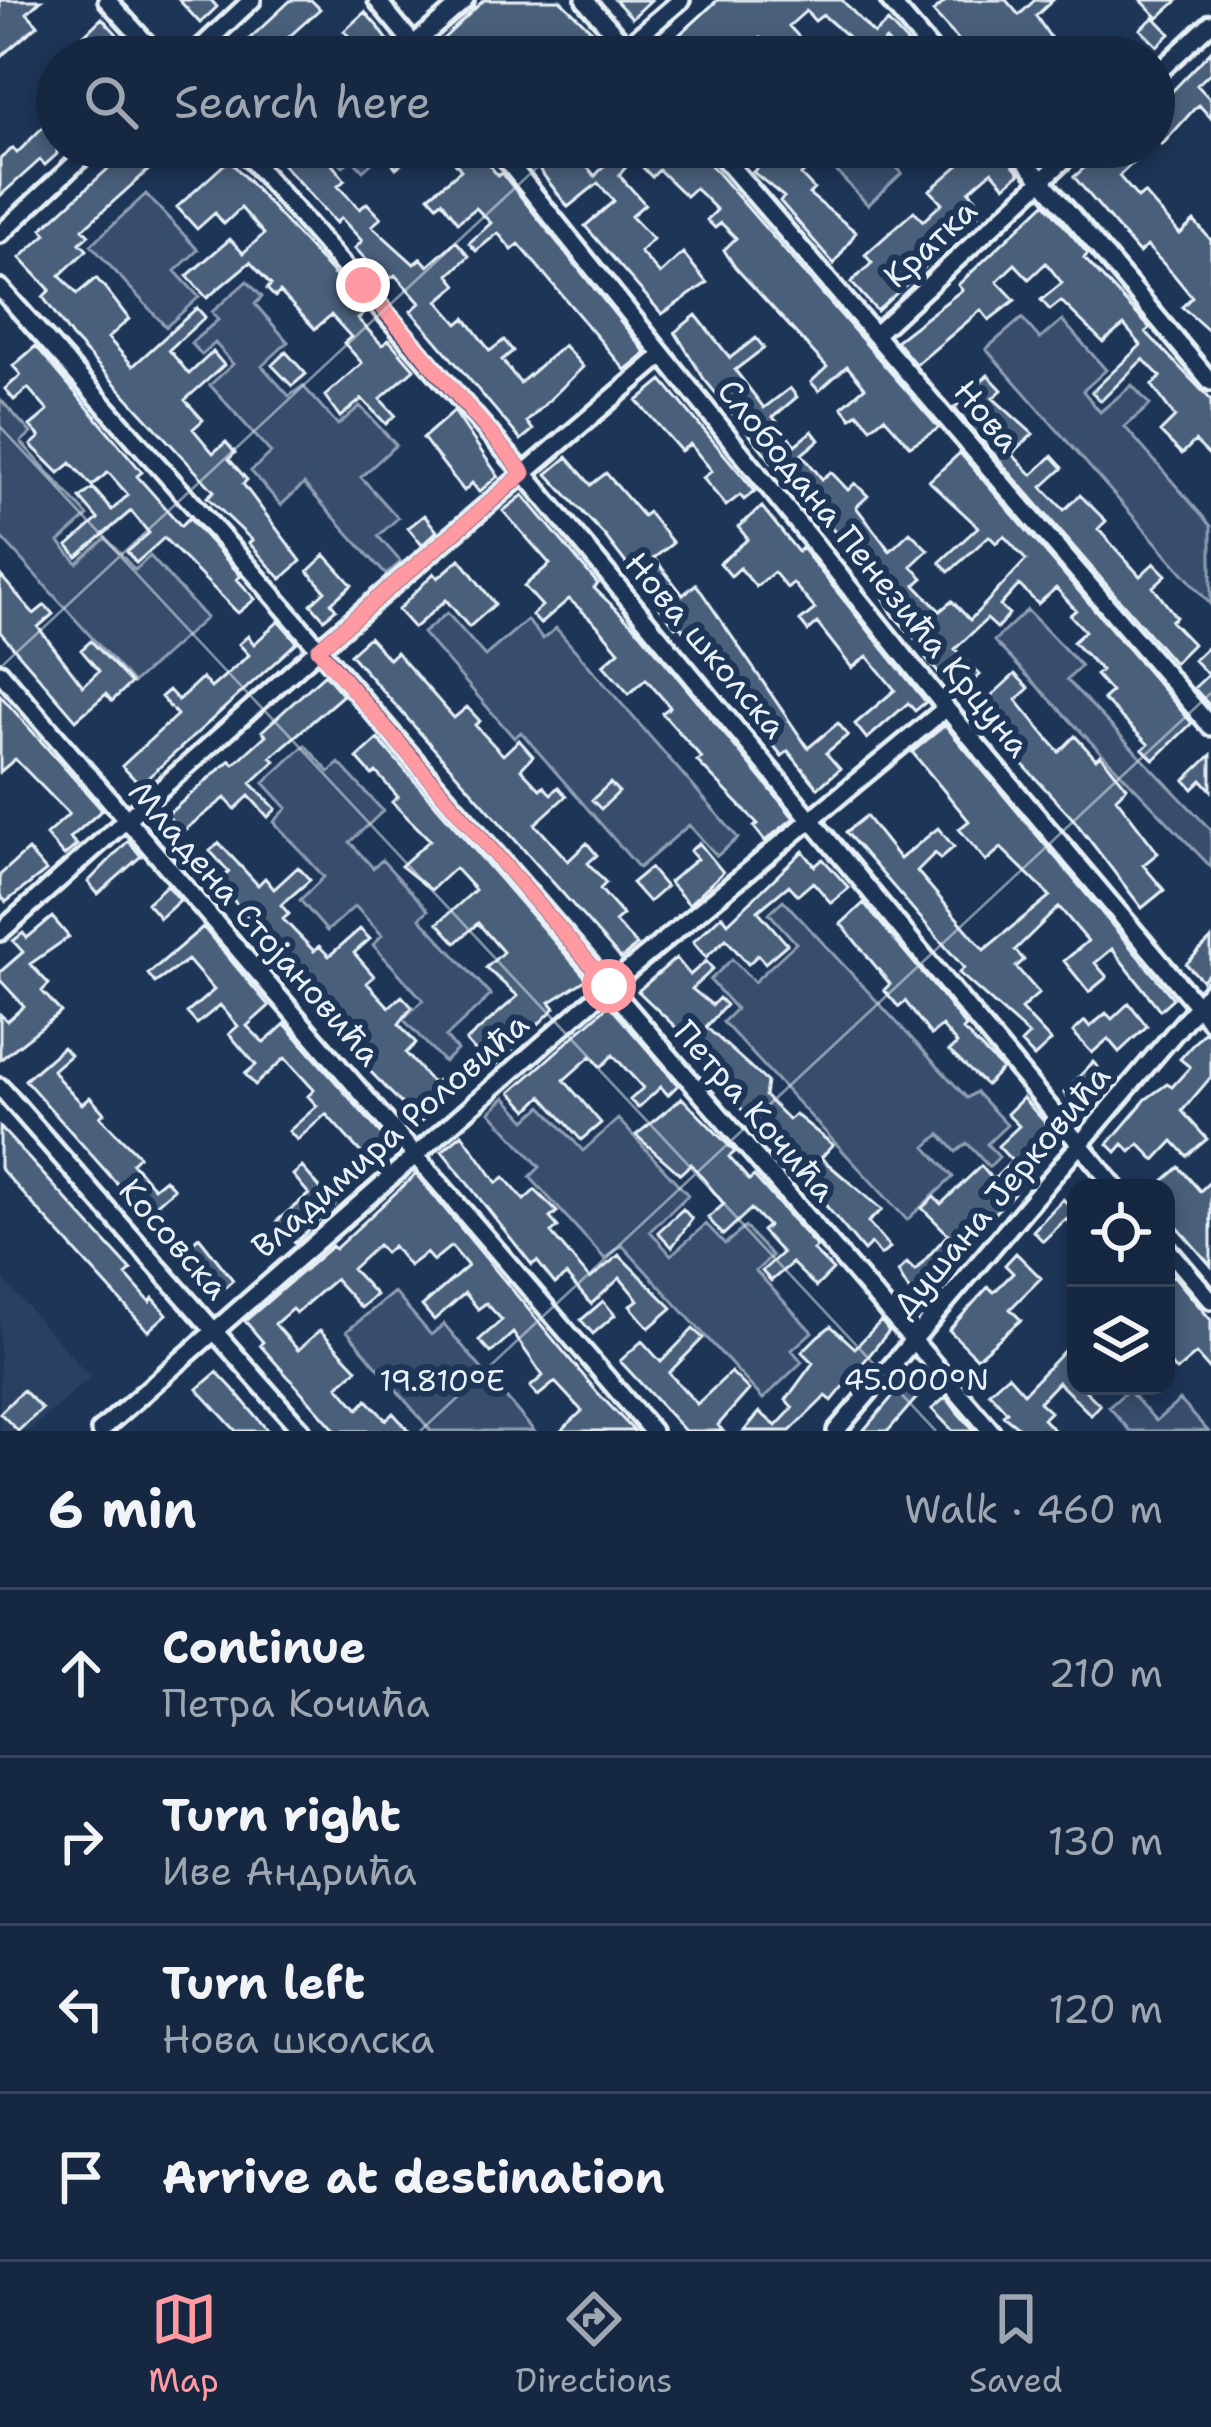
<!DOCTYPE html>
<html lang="en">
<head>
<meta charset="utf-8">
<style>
  body { margin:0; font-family:"Shantell Sans",sans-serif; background:#1f3048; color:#f1f3f6 }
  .controls { position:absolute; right:36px; bottom:36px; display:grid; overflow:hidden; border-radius:24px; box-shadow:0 6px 18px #0003 }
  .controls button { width:108px; height:108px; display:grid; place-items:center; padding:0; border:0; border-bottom:3px solid #35445a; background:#162841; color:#f1f3f6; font:60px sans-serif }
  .stop { position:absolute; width:36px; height:36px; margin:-27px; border:9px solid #ff9aa2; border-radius:50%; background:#fff }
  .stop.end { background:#ff9aa2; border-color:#fff; box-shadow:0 3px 12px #0008 }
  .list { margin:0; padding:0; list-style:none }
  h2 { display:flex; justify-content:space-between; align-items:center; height:156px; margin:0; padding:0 48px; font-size:51px }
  h2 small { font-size:39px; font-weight:400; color:#9ea6b1 }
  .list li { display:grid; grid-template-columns:78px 1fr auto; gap:36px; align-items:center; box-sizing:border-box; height:168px; padding:0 48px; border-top:3px solid #35445a }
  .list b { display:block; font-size:45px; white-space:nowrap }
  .list p { margin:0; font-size:39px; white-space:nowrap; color:#9ea6b1 }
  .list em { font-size:39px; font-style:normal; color:#9ea6b1 }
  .icon { flex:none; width:66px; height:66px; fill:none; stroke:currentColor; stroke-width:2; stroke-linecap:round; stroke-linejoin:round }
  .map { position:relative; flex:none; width:1211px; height:1431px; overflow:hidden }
  .search { position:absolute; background:#162841; box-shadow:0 6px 18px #0003; left:36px; right:36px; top:36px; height:132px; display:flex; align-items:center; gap:30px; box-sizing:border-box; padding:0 42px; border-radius:66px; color:#9ea6b1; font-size:45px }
  .sheet { height:828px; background:#162841 }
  nav { display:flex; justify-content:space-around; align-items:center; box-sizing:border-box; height:168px; border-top:3px solid #35445a; background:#162841; font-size:33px; color:#9ea6b1 }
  nav a { display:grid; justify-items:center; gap:6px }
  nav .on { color:#ff9aa2 }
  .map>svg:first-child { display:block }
  .built { fill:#2a4162 }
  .green { fill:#374d6c; stroke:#909fb2; stroke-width:3 }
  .building { fill:#495e7a; stroke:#e8f1f8; stroke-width:3 }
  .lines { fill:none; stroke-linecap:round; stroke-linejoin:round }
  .minor-casing { stroke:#e8f1f8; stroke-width:24 }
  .minor { stroke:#1d3557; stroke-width:15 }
  .route { stroke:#ff9aa2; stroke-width:15 }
  .ticks { fill:none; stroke:#e8f1f8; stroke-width:3; stroke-opacity:0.45 }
  .labels { text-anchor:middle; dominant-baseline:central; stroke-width:12; stroke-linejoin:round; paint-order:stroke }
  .street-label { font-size:33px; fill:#e8f1f8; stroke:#1d3557 }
  .ticks-label { font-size:30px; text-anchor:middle; fill:#e8f1f8; stroke:#1d3557; stroke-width:12; stroke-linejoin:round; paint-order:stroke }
</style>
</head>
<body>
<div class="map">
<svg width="1211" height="1431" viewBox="0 0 1211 1431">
  <rect width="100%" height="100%" fill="#1d3557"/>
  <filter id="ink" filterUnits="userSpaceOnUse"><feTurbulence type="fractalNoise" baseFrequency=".00833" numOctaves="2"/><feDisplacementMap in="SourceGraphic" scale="24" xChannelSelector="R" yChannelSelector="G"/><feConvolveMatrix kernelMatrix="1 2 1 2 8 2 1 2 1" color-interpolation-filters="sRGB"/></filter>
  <g filter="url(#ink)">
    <path class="built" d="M0,1276L90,1377L29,1431H0Z"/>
    <path class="green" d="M341,147H389L363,171L352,159L343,166L333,155Z
      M842,147H877L902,173L868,205L827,161Z
      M146,194L198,250L175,271L199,297L166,327L91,245Z
      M247,281L262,297L255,304L288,342L262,366L289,396L303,386L338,425L360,406L396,445L361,477L398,518L378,536L401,562L386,575L304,484L281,505L251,471L271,453L210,385L233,364L215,343L202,355L191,343L218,320L212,312Z
      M1022,318L1040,339L1062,320L1106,370L1083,391L1100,412L1132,385L1150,405L1125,427L1211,526V605L986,349Z
      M0,399L31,433L21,442L88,516L59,542L77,563L106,538L135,570L150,556L206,618L133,683L0,536Z
      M1027,610L1081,666L1067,680L1211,830V867L994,641Z
      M447,613L485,656L527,620L543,639L556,628L738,838L717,856L689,825L639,868L521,732L514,738L423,633Z
      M305,745L329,772L339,763L383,811L350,842L373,868L382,860L428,910L420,918L491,995L446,1037L457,1050L444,1062L403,1019L423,1000L373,945L382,935L355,906L327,931L300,900L324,877L274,822L287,808L264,783Z
      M783,900L967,1098L976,1092L1007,1125L987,1144L999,1157L989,1167L967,1143L956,1152L940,1134L926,1147L953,1177L907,1220L723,1022L736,1009L710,980L732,959L754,982L796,943L769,913Z
      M505,1097L526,1120L542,1106L583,1151L618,1119L688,1195L650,1231L671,1255L706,1224L725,1244L745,1227L772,1256L756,1271L812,1332L792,1350L802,1362L763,1399L622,1245L605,1259L530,1177L540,1167L490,1112Z
      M394,1292L431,1335L444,1324L534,1431H431L347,1331Z
      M1128,1390L1156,1421L1180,1400L1208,1431H1130L1109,1407Z"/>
    <path class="building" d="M0,0H41L27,13L38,25L0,57Z
      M179,0H211L217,7L200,23Z
      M291,0H311L320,9L273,51L279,57H230Z
      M484,0H560L595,34L569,57H454L440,42Z
      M615,0H651L632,18Z
      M718,0H842L874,34L888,22L915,51L901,57L886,40L869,55L823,15L815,21L806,11L789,26L811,50L804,57H778L760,38L747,50L737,40L720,57H655Z
      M947,0H1006L1019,15L1035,0H1053L1036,16L1054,43L1039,57H974L933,12Z
      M1141,0H1178L1158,18Z
      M365,12L379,28L400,57H369L344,31Z
      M1154,17L1170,34L1157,46L1140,29Z
      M102,18L138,57H101L82,37Z
      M1211,51V72L1197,85L1211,100V118L1199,105L1195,108L1162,145L1154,136V110Z
      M57,113V154L45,165L40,160L0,196V159L13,148L17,153Z
      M132,147H174L83,229L89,235L80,243L87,250L60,275L77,294L96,278L106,289L129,319L108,338L133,366L197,308L205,317L169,350L189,374L213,352L224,365L185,400L203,420L193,429L213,453L226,442L235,453L229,459L247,480L243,484L301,561L281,579L249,543L252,540L207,497L214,491L72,337L43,297L50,290L20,258L46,234L42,229Z
      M267,147H332L324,155L345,180L338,186L360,209L367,203L381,218L372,226L414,264L421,258L428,266L456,241L469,256L449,275L457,285L438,301L458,324L465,318L490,351L504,340L513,351L502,360L520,383L564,345L583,367L527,422L533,430L521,440L411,311L420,303L395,275L388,280L370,264L355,248L362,241L341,218L336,223Z
      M399,147L411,156L396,168L387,157Z
      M443,147H475L498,176L502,173L646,353L625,370L519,244L512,250L498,233L476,251L469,243L491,223L476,208L458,222L442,201L437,205L429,196L461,170Z
      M522,147H570L595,176L621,147H695L939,428L910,446L884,417L871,428L858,413L851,418L842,407L865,387L847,366L819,391L811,382L827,367L735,267L724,250L736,238L721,223L715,228L707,220L717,210L695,188L686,196L659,170L652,177L634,158L619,175L645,204L631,216L653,239L640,252L660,274L683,253L707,283L662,314L585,226L614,201L598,183L568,207Z
      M741,147H829L801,175L814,189L809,194L856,232L834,264L780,201L784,197L753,172L759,166Z
      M960,147H997L1020,173L1005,186L992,171L969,191L985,208L970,222L965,216L940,239L947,247L877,311L851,282L872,263L865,255L914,211L923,221L942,203L930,190L968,157Z
      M1108,147H1134L1141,155L1119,176L1138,198L1144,193L1180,234L1194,221L1211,240V333L1182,307L1192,297L1174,275L1147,246L1139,253L1074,177Z
      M229,160L367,311L358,319L382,345L389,340L414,369L380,399L395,415L386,424L362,399L340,417L325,396L362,363L344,343L351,337L331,315L315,329L280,292L275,297L267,289L271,285L250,262L207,298L187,276L230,239L243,253L264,234L241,208L224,224L215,213L197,229L177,207Z
      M1045,203L1088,254L1084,258L1150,328L1146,332L1211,400V457L1195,441L1182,454L1160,432L1175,417L1152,385L1161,377L1143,359L1101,401L1092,392L1141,345L1124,325L1103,342L1061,301L1050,310L1041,300L1062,283L1046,263L1029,279L1015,264L997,281L1015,300L989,320L981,310L916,365L896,341L962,290L958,285Z
      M696,315L730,358L756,338L764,348L735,370L764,408L790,388L797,397L773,417L795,445L812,431L819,440L802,454L822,479L831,472L848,490L855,483L868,496L856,507L890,551L910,532L928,550L911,566L923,578L915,585L940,611L952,601L970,620L1026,560L1004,536L996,543L989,536L949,572L940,562L978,527L929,481L960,453L1192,723L1154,760L1143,749L1148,744L1103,699L1111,692L1096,675L1101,670L1073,642L1085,631L1070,615L1076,610L1056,588L1038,604L1019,585L1000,606L1009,614L997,628L987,619L955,649L980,675L972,682L988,699L1015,674L1029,688L1016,700L1059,752L1075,736L1096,759L1100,755L1127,787L1116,798L1158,853L1143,865L1164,890L1142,908L1074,820L926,659L930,655L893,615L869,571L820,515L827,509L807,488L799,495L704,379L675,332Z
      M36,346L142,472L137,476L161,503L181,526L189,518L241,576L237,579L255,599L238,613L164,538L136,563L127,552L149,533L131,511L77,557L68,546L98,519L80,498L93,488L112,510L128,495L108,472L92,486L71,463L59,473L31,445L40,437L30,426L48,411L28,388L14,400L5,389L21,375L13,366Z
      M286,352L306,374L292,386L272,365Z
      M988,375L1002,390L993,398L1033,434L1012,454L1032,475L1052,456L1063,468L1042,487L1064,510L1080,495L1106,521L1098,529L1140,576L1154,563L1166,575L1153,587L1176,617L1171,621L1193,644L1174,663L954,408Z
      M662,380L755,491L744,500L740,495L726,506L703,478L712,471L690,444L681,451L637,401Z
      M454,411L498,476L479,492L472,483L464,491L423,438Z
      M567,457L591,485L606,473L643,516L648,512L673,543L654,558L683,595L696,584L808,748L838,723L848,735L826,753L840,769L818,788L788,751L782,756L736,699L740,696L722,674L727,670L703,640L696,646L679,624L675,627L605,536L547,474Z
      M523,495L598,584L594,588L641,633L794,818L765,841L754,827L758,824L697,761L702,758L662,713L670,707L646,679L629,694L603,665L619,651L597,625L569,599L540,624L532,615L542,606L524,586L550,564L503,511Z
      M762,507L798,552L802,548L926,702L915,711L908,703L867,739L855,724L895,690L867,656L852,668L817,623L808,631L800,621L815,609L793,583L787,588L774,572L756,587L740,568L731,576L720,563L748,539L738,527Z
      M424,515L437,531L422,545L408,528Z
      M325,555L352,585L331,603L336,609L324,619L311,604L325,591L308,571Z
      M460,559L495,604L469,627L446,600L414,628L398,610L434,573L438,578Z
      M0,575L34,614L45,605L53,614L38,627L83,686L99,671L81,650L91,641L131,683L112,701L106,694L76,720L0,632Z
      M279,621L297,642L140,785L122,766L177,715L161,697L169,690L178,700L202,678L211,688L249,655L239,644L248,636L254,644Z
      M369,637L389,659L396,652L454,718L467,707L480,721L475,725L503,755L519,740L533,756L521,769L540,789L543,786L551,794L558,787L566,796L535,824L568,861L587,843L597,855L588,863L606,883L600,889L623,915L615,922L637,945L621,959L350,654Z
      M1211,644V707L1194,688L1208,675L1194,660Z
      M325,674L343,695L271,757L275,761L251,783L276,809L268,817L249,796L235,809L225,798L182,832L167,815L230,760L234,764L266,735L262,731Z
      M0,695L102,810L70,838L77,845L64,856L46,835L69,814L15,759L0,772Z
      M945,725L1173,998L1160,1010L1112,949L1095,963L1107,977L1089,992L1064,961L1088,941L1059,907L1015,950L1024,960L1016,967L1039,993L1021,1009L1051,1041L1034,1057L1021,1043L1029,1035L959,973L964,968L846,832L866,816L900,859L938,828L954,847L940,859L935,853L917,871L984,950L1050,896L1001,848L986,861L959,829L969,821L912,752Z
      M378,739L587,979L550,1002L555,1008L492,1069L466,1041L518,996L486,968L503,952L478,923L456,943L438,923L475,890L455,868L431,890L401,866L430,840L392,802L398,797L376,772L372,775L357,758Z
      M1211,755V790L1202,780L1193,789L1185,780Z
      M610,783L619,792L601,809L592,800Z
      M128,841L141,856L98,894L88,882Z
      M219,843L258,885L265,878L274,889L298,867L310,880L281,905L289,914L283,919L314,951L319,946L329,956L360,929L370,939L354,953L374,976L367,983L389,1007L402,996L412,1007L399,1024L416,1043L406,1053L433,1084L444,1074L451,1083L430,1101L436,1108L420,1123L367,1068L376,1059L330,1015L218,882L229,872L210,851Z
      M699,843L723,872L689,904L669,882L697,859L690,851Z
      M28,850L46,871L6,902L0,895V875Z
      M803,851L815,866L823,859L849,888L831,903L813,882L798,895L789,885L758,911L787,944L765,963L758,955L748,964L726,939L706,957L693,942L722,915L728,923Z
      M650,868L666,887L649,902L632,883Z
      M167,885L180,900L160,918L147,903Z
      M864,903L946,1001L966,1027L963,1030L1002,1069L986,1085L949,1051L957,1044L942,1026L931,1035L905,1001L899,1007L884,990L890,984L841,924Z
      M52,917L69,937L30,964L49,984L42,991L61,1012L0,1060V1014L7,1021L24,1006L0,980V972L23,952L13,941L23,933L27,938Z
      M203,927L269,1006L247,1026L264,1043L285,1024L395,1150L389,1155L385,1151L366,1168L358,1158L362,1154L326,1114L297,1140L289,1131L317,1106L308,1096L314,1090L285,1058L255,1085L245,1074L256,1065L229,1034L238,1026L220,1005L197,1024L187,1013L214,990L188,960L155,983L148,974Z
      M1211,939V971L1202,980L1186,964Z
      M676,958L690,975L706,961L713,969L692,989L712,1005L719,998L726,1005L706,1027L767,1082L765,1096L789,1120L795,1114L833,1145L821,1158L882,1210L868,1222L890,1248L881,1255L871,1244L864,1251L822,1201L826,1196L784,1161L793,1152L768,1127L763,1133L749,1119L691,1042L638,991Z
      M1129,1003L1147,1026L1119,1052L1108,1039L1092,1053L1073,1032L1085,1021L1090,1027L1106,1013L1112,1019Z
      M609,1005L678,1085L668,1095L661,1087L638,1108L630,1100L643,1088L613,1055L601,1067L591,1056L564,1080L601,1123L581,1140L542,1096L528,1110L511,1092Z
      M1204,1032L1211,1034V1077L1182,1111L1207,1139L1187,1156L1173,1141L1155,1160L1139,1144L1131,1152L1123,1144L1116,1152L1108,1144L1146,1099L1167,1084L1172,1087L1190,1067L1180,1059Z
      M63,1047L70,1055L53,1070L59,1079L82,1104L90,1097L104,1113L100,1117L139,1156L132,1163L154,1188L165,1179L174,1189L157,1204L163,1211L151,1222L25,1080Z
      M1093,1062L1110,1080L1079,1108L1064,1093Z
      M682,1098L735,1152L729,1157L749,1180L754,1176L817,1247L813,1250L833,1270L816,1287L792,1263L771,1281L762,1271L782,1253L762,1231L768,1226L751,1209L723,1235L708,1218L724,1204L691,1164L680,1174L636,1135Z
      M1023,1098L1058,1137L1013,1194L913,1297L898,1272L907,1263L915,1271L948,1234L922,1208L934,1197L941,1204L981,1166L993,1180L1012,1161L998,1146L1019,1126L1007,1114Z
      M0,1127L131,1270L126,1275L150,1302L153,1298L167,1314L148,1331L0,1168Z
      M462,1134L497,1183L504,1177L524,1200L535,1190L557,1212L550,1218L558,1227L551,1233L590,1279L619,1255L672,1308L649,1328L630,1306L638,1300L620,1278L591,1304L566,1275L555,1284L537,1261L532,1265L442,1151Z
      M302,1167L335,1205L295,1243L277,1221L309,1194L293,1175Z
      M1179,1167L1200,1191L1211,1181V1266L1166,1214V1188H1155Z
      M416,1174L597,1392L634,1431H561L582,1411L555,1382L538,1396L530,1387L543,1376L513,1333L491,1353L479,1340L502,1320L486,1303L478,1309L465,1293L434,1320L422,1306L468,1266L451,1246L433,1261L426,1253L409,1266L393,1246L385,1253L378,1245L352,1269L376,1295L361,1308L335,1279L296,1313L292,1309L275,1324L298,1350L320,1330L357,1369L338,1386L358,1409L367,1400L386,1420L393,1413L409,1431H336L260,1345L263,1342L245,1321L332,1246L335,1249Z
      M1063,1199L1076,1213V1230L1066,1219L1043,1241L1033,1231Z
      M683,1209L692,1219L672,1247L658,1232Z
      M199,1237L233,1280L215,1296L180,1253Z
      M1016,1253L1041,1278L1010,1309L1021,1320L977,1358L949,1330L988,1287L994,1292L1013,1273L1005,1265Z
      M1173,1275L1211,1320V1371L1196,1354L1176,1371L1166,1359V1280Z
      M603,1301L615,1315L593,1334L581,1320Z
      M881,1321L889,1331L832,1401L826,1396L790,1431H744L760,1412L776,1426L793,1408L786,1400L813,1363L802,1352L818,1336L831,1326L855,1348Z
      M693,1329L703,1338L669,1373L697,1404L731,1372L749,1390L718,1425L723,1431H685L620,1361L642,1341L661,1362Z
      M1076,1338V1363L1067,1372L1100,1405L1091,1415L1058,1382L1039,1402L1050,1412L1043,1419L1055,1431H1023L1003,1415L1007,1412L989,1392L1008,1375L1024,1393Z
      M918,1367L932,1380L888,1431H863Z
      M217,1372L233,1389L268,1431H236L197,1389Z
      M23,1390L42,1409L18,1431L0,1413Z
      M946,1397L959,1414L975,1431H953L932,1409Z"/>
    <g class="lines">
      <defs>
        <path id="minor" d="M107,0L159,57
          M377,0L424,57
          M585,0L635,57
          M889,0L937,57
          M414,44L465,0
          M626,47L681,0
          M191,57L252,0
          M1154,76L1211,23
          M240,147L524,473L1116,1188
          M496,147L946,708L1211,1022
          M714,147L1211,727
          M1014,147L1211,382
          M0,234L93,147
          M0,288L247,565L991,1431
          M877,333L1078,147
          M0,672L652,1431
          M0,932L318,649L663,355
          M0,1087L302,1431
          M1166,1247L1211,1300
          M100,1431L609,986L946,708
          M836,1431L1211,990"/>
      </defs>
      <use href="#minor" class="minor-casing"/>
      <use href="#minor" class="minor"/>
    </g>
  </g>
  <g class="lines" filter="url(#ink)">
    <path class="route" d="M363,285L524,473L318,649L609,986"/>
  </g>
  <path class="ticks" d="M655,57L716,0M0,427L936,1431M0,668L559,147M420,1431L1211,693"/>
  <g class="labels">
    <g class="street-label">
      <text transform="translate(930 243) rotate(-43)">Кратка</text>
      <text transform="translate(987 416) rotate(50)">Нова</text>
      <text transform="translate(874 568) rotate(51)">Слободана Пенезића Крцуна</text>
      <text transform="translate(706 645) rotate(50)">Нова школска</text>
      <text transform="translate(255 923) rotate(49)">Младена Стојановића</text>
      <text transform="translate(755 1111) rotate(49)">Петра Кочића</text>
      <text transform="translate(390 1135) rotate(-41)">Владимира Роловића</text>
      <text transform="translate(1001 1191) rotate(-50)">Душана Јерковића</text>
      <text transform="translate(174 1239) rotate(49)">Косовска</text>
    </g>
  </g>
  <g class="ticks-label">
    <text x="916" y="1390">45.000°N</text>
    <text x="442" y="1391">19.810°E</text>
  </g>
</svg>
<div class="controls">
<button><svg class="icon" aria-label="locate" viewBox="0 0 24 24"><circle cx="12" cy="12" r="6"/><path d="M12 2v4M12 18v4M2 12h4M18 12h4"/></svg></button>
<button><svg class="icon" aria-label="layers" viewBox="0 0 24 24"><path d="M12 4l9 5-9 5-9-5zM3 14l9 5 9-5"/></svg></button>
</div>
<div class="stop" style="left:609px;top:986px"></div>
<div class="stop end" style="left:363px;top:285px"></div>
<div class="search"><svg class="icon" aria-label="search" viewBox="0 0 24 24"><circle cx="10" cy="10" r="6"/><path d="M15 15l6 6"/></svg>Search here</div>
</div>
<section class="sheet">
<h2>6 min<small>Walk · 460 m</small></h2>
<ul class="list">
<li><svg class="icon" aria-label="ahead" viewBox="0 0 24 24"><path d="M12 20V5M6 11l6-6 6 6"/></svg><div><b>Continue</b><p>Петра Кочића</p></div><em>210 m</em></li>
<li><svg class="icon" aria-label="right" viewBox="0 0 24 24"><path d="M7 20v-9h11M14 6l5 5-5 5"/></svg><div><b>Turn right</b><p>Иве Андрића</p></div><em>130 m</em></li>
<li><svg class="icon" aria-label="left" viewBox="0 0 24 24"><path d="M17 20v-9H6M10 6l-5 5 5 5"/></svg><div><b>Turn left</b><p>Нова школска</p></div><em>120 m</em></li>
<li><svg class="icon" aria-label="arrive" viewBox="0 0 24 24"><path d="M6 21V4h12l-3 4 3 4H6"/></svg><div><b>Arrive at destination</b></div></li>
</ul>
</section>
<nav>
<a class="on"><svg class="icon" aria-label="map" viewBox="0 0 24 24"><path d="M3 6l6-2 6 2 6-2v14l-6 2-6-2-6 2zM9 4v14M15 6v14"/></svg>Map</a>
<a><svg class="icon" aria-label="directions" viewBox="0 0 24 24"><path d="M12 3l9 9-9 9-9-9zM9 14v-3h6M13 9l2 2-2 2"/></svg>Directions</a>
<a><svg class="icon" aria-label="saved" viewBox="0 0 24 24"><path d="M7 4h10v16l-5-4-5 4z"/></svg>Saved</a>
</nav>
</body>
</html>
